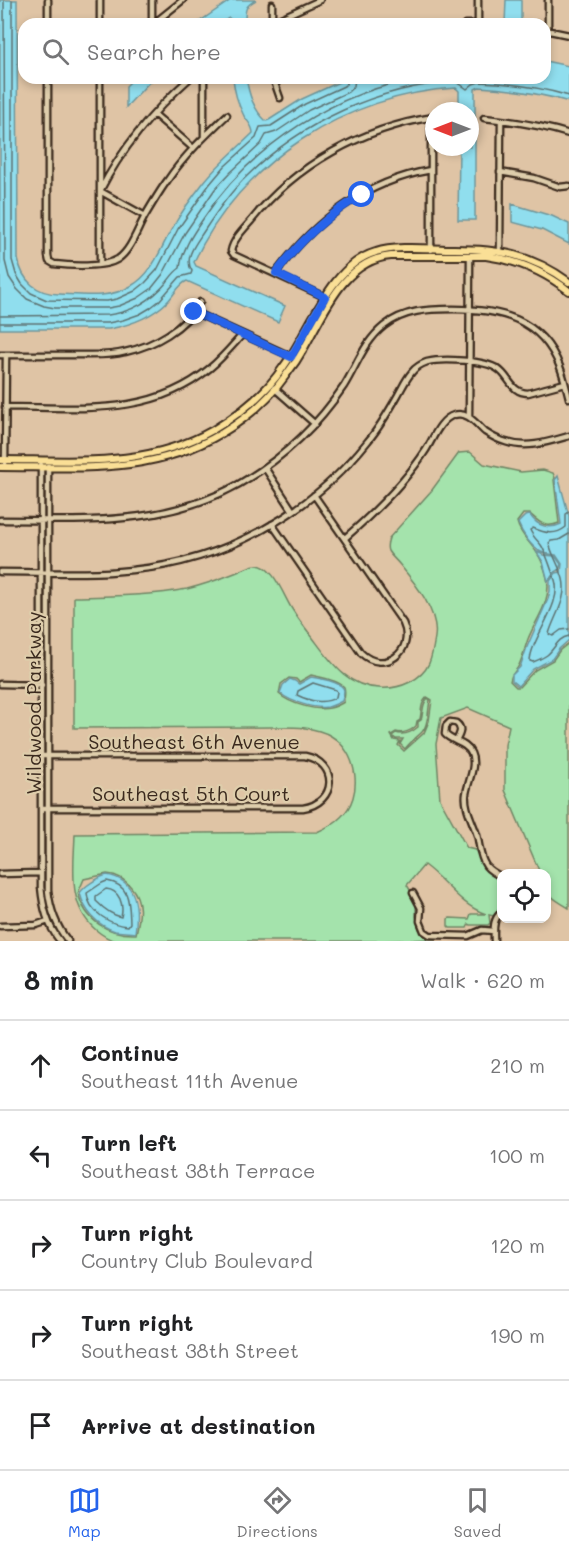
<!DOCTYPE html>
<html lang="en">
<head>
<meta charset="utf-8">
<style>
  body { margin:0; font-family:Mali,sans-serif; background:#f6f6f6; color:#202124 }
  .controls { position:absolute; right:18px; bottom:18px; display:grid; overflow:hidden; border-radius:12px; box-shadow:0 3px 9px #0003 }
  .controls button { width:54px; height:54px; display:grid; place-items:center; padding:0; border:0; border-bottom:2px solid #e0e0e0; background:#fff; color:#202124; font:30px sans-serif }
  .compass { position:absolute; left:425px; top:102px; width:54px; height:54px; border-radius:50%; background:#fff; box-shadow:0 3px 9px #0003; rotate:270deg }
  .stop { position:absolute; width:18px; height:18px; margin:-14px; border:4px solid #2563eb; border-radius:50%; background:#fff }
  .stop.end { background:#2563eb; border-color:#fff; box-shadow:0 2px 6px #0008 }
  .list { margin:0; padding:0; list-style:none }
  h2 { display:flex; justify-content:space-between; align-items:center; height:78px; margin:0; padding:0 24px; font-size:26px }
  h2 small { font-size:20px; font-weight:400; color:#757577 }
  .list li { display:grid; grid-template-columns:39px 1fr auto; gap:18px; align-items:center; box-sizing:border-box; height:90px; padding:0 24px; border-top:2px solid #e0e0e0 }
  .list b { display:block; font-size:22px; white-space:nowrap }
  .list p { margin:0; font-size:20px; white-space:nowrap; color:#757577 }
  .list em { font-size:20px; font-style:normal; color:#757577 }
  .icon { flex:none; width:33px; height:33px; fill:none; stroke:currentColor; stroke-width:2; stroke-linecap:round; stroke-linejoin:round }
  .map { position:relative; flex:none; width:569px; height:941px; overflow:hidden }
  .search { position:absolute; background:#fff; box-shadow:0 3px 9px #0003; left:18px; right:18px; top:18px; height:66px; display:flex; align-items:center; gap:15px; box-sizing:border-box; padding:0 21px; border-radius:18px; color:#757577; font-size:22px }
  .sheet { height:528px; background:#fff }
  nav { display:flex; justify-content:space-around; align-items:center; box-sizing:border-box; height:84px; border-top:2px solid #e0e0e0; background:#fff; font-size:16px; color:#757577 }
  nav a { display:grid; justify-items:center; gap:3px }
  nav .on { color:#2563eb }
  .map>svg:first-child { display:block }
  .green { fill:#a4e3ac; stroke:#708665; stroke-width:1.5; fill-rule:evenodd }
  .water { fill:#90deee; stroke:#6e969b; stroke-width:1.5 }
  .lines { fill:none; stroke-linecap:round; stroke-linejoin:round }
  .shore { stroke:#5d7271; stroke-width:1.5 }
  .minor-casing { stroke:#3b2a1e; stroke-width:9 }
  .major-casing { stroke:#3b2a1e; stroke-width:10 }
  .minor { stroke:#decdab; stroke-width:4.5 }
  .major { stroke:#fadf96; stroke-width:6 }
  .route { stroke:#2563eb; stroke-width:8 }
  .labels { text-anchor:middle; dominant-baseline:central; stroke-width:4.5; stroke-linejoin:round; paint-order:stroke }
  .street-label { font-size:20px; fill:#3b2a1e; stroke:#decdab }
</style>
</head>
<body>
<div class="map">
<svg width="569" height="941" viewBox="0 0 569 941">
  <rect width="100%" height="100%" fill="#dfc4a5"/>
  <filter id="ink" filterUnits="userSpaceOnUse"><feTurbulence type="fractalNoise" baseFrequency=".0167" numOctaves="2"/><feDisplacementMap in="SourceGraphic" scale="12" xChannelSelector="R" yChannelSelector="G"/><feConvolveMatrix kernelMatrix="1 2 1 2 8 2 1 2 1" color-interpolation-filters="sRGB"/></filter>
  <g filter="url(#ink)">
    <path class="green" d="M470,452L484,464L521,472L543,470L553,473L555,478L554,480L559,523C545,529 539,522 530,514H523L517,522C520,535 530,542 537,553C542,560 545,569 547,578C552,601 536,619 528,639C525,647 523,657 519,665C516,672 511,673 510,681L516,687H519L535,670L553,660L560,650L569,643V908C550,896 547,898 546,873H540L505,790V745L509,726L468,708L441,718L436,744L440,799L467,848L475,850C482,863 489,872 501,879V910L494,916L489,915L490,923L488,925H471L469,924L467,928H450L448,926V919L450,918L469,919L471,914H486C460,905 446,881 424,865L407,885L416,900V916L419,929L435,939L377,941H116C108,939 102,935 96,930C67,905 74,868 75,834L317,832C326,828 334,824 341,817C364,796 358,752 331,736C314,726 292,727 273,727L74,728V597C110,596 151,596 187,589C203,585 220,579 235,573C241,571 250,565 256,565C273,564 284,597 292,609C298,619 306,629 313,638C331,662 347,687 379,688C390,689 400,687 410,682C430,672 432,658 435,637C439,612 415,583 400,565C396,560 391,556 388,551C386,546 388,542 389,538L432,490L459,453ZM311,675C319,677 339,680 344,687C346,692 344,697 344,702C339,705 335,707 330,708C316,711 290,704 279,694L281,684L289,678L296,679L299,682ZM427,697L432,700L429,721L424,733L404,751L398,745L400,741L394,740L391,735L396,732C403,734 411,731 416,726L417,721L420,719C422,710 420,704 427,697ZM107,874C118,875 124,879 131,887C143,901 140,917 136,934C108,935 85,921 78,893L84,879Z
      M428,698L430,700C428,709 429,725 422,732C416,738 410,742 405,749L400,744L403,739H396L392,736L396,733C404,736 412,732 418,727V722L421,720C424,712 421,705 428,698Z"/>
    <path class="water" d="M0,0H17L18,259C22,281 37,294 59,294C83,295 110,299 131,286C154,273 160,248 173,227C182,211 193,196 204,182C219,163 237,149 253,133C253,126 248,122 244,116C238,104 234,91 233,78H246C249,94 253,109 266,121L269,120L302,99L348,78H545V61L569,66V102C539,93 510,89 479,87L475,89V220H458L459,147H470V111H459V91L456,88C347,94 240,162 194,262L196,266L285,306L278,322L187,281C179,284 174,295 168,301C152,317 131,325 109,329H0Z
      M231,0H256C244,6 245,11 245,24H232V21L229,18L218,24H196Z
      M506,0H521V24H505Z
      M134,78H153L126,107V86Z
      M512,204L552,216L569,224V244L542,230L512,222Z
      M558,476L569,516V640L559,649L552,659L533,669L518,686L512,681V675L520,667L527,647L548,599L550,591V581L556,573L561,572L562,564L556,555C551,554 545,554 541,552C531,547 522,533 518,523L525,516L530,515C537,526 549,530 561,524L555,480Z
      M536,551L543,555L555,556L561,564L559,570L555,572L548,581L543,562Z
      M311,677C318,678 342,682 344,690C344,694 343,697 342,701C338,703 333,706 328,707C315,709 290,702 280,693L283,685L290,679L295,681L299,684Z
      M107,875C137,880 139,907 135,933C129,932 121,932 115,931C97,925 84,911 80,893C84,886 99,877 107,875Z"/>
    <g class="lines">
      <path class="shore" d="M4,0L5,261L9,277L17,289L27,299L44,306L55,308H108L119,306L138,298L151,289L163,274L185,233L215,189L231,172L261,144L266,135L276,132L309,110L348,92L354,86L355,78
        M12,0V260L16,274L22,284L31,293L47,300L107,301L117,299L135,291L145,283L157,270L178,229L209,185L225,166L256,138L260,127L271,126L305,104L344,86L347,83V78
        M0,316L108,315C132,312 151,301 167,282C171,277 174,272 180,268C182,250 192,235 203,219C250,147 337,89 424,78
        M0,323H108L123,320L140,314L150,308L159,301L180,277L191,274L192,271C183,258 197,242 204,231C217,211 230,192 247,176C302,122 378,86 456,82L460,84L467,89L473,84L479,82C510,83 539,87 569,96
        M569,512L566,514V527C555,536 545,533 533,528L530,530C533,537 537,540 541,545C546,552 552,572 555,580C563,604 531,638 530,661L533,662C538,660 543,658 547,655C555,649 557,638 569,636
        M569,534L559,540L551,541L549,543C552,555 560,567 563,579C568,599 554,616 549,634L553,636L561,630L569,629
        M313,683L336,690L337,692L336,697C325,705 309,701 297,695L298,691Z
        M107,881C131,885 129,904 130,923L128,926C111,925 88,912 87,893L102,883Z
        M106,889C120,890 124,905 121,917C111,915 103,908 96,901V896Z"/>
      <defs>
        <path id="minor" d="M152,0V24
          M478,0V24
          M548,0V30
          M272,22L320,0
          M48,24V0
          M100,24V0
          M153,24L183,0
          M272,24V4
          M465,24H478
          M545,30L569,35
          M48,78V256L49,261L54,264C70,266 104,268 118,259C131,250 137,230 145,216C152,204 159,192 167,181C184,156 205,136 227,115
          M100,78V264
          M204,78V136
          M273,78L280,98
          M154,114L193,148
          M484,118C513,121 541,125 569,134
          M500,172L534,178L560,187L569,186
          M145,216L100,191C122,148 154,110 190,78
          M431,250V117
          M500,253L501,120
          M276,273C314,221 366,181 431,170
          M327,298L234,255L231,251C233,240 243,230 251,221C296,164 363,128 434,117
          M194,312L297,359
          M0,355C26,355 53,355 79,355C94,355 110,356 125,352C154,346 185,328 200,302
          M274,388L315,424
          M5,407C77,407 151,418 210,368C222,358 232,346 242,335
          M469,417L470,255
          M41,465V887C43,907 47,925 60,941
          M48,466V890C50,909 56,926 68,941
          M5,467L6,355
          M265,468L293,511
          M0,520C84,520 163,527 239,484C281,460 317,426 344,386C357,365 364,342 384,326C404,310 428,309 453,309C500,309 541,318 560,367C564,377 566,387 569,398
          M272,524L361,653C384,675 416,651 403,623L314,495
          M345,538C375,512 404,484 426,450C433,439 440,419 454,415C468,411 476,424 485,432C491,436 498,440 506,442C527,449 548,442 569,436
          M0,572C44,572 88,575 132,570C225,561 310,514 368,441C380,427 389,411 398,395C402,388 406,379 412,372C416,367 421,364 427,362C442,358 485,360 498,369C510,377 511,393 528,393L565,383
          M0,684L42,685
          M456,741C460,734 463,728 456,723L450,722L446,726L445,734C452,742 466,742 471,753C477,766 468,781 466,794C464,807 473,822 477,835C480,845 479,856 486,866C490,871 496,874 502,877
          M41,808H303C337,803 339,763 305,756H41
          M0,874L40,873
          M413,893L421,908L420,921L424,931L430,935L468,936L482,930L494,931
          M0,926L36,925L48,921
          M494,941C494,930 492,919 502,912"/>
        <path id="major" d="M0,460C75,460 146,468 213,430C240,414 267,392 284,366C310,331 330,265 376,252C397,245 431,249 454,249C499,249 531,254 569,282
          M0,467C79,467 152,475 222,433C247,418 270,398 286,375C293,366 299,357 304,348C324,313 344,260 391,256H486C517,260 545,272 569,291"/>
      </defs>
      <use href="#minor" class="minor-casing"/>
      <use href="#major" class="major-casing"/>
      <use href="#minor" class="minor"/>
      <use href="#major" class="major"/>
    </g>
  </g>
  <g class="lines" filter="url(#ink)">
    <path class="route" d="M194,312L291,357L325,297L276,273C300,241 327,215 362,195"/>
  </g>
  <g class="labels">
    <g class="street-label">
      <text transform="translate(33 703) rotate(-90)">Wildwood Parkway</text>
      <text x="194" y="741">Southeast 6th Avenue</text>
      <text x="191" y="793">Southeast 5th Court</text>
    </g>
  </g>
</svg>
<div class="controls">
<button><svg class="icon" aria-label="locate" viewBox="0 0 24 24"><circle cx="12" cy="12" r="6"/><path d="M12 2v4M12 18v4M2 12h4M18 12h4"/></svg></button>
</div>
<svg class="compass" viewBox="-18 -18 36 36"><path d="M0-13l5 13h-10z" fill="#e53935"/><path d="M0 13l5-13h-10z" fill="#757577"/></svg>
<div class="stop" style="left:362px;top:195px"></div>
<div class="stop end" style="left:194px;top:312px"></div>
<div class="search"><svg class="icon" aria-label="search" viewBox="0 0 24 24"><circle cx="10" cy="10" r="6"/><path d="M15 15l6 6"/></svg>Search here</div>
</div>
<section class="sheet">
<h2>8 min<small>Walk · 620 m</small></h2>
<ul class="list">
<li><svg class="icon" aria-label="ahead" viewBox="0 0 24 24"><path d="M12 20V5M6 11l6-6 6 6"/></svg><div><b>Continue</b><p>Southeast 11th Avenue</p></div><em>210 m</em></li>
<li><svg class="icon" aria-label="left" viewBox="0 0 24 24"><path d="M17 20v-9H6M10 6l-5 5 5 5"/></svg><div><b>Turn left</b><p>Southeast 38th Terrace</p></div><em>100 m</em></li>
<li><svg class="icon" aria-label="right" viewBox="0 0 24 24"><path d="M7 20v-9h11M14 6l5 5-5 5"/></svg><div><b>Turn right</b><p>Country Club Boulevard</p></div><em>120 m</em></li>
<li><svg class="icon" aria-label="right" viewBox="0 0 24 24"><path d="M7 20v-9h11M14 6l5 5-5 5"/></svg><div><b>Turn right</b><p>Southeast 38th Street</p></div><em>190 m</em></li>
<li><svg class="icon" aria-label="arrive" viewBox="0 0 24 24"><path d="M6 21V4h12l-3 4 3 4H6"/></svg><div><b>Arrive at destination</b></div></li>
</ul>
</section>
<nav>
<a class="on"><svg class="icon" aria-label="map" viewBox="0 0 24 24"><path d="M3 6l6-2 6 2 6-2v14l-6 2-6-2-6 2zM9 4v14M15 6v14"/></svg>Map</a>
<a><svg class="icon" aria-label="directions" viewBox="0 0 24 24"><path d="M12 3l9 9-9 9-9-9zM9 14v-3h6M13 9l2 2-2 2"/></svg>Directions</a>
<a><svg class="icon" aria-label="saved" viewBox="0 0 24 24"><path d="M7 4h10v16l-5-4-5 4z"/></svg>Saved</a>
</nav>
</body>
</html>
